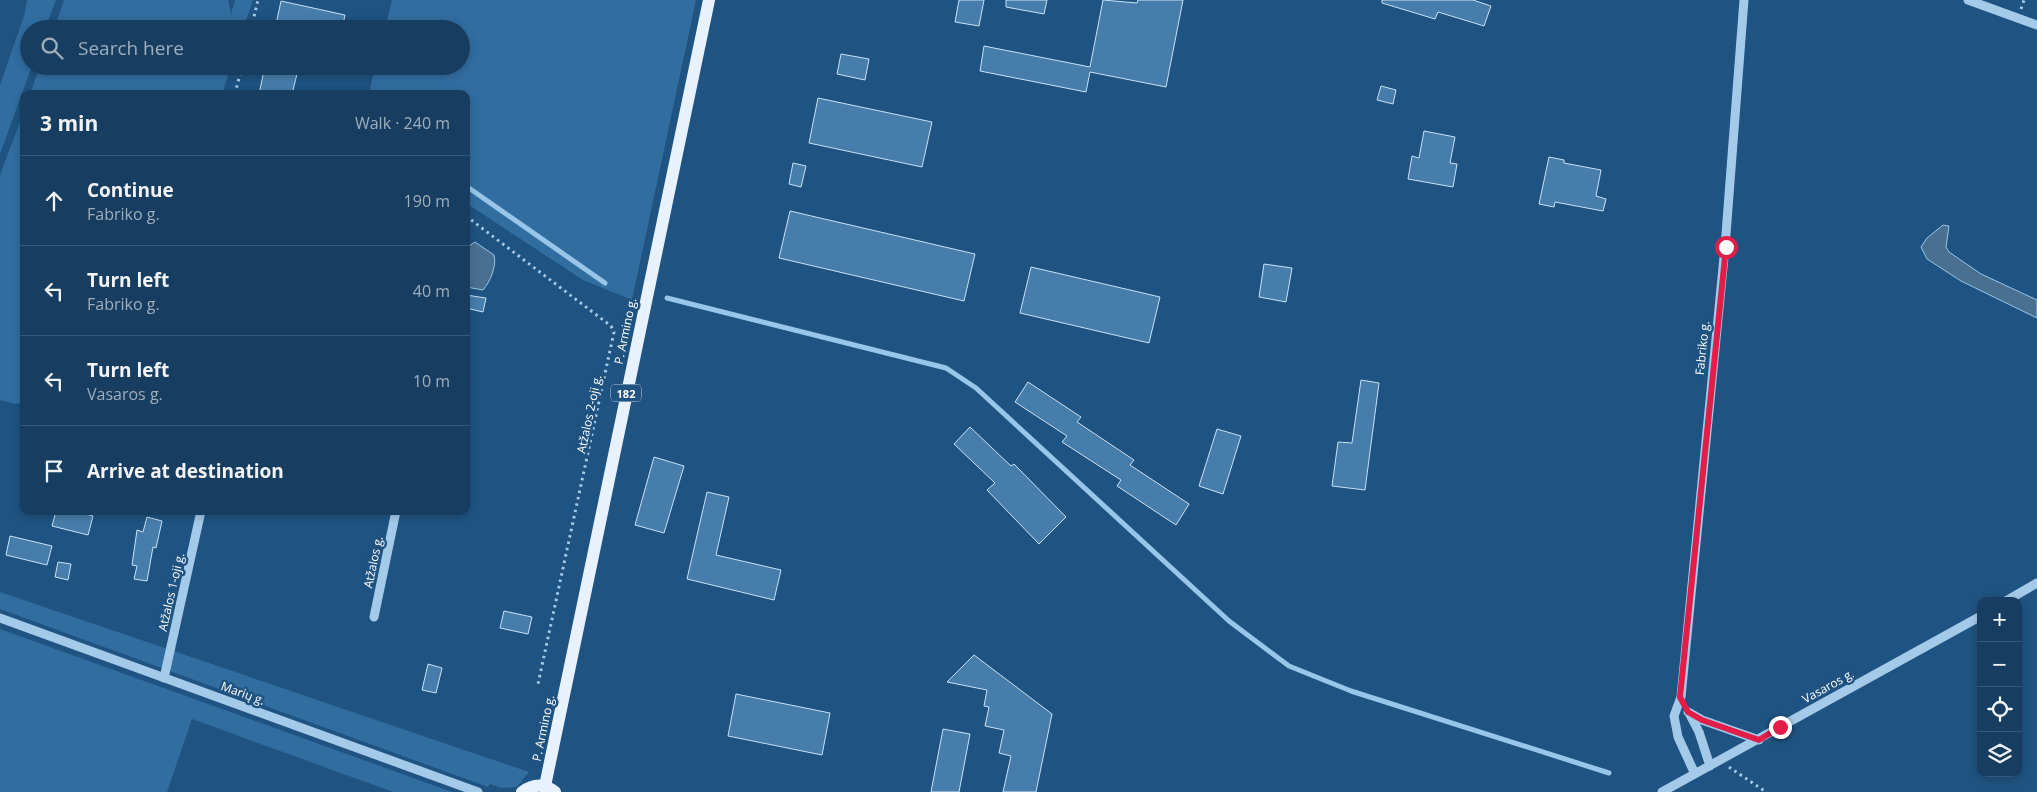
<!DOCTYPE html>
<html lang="en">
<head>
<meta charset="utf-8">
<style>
  body { margin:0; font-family:"Open Sans",sans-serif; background:#204567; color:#f1f3f6 }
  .controls { position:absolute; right:15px; bottom:15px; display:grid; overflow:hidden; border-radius:10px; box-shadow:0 2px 8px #0003 }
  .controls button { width:45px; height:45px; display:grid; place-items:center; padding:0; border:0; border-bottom:1px solid #365776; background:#173e61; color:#f1f3f6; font:25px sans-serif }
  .stop { position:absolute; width:15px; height:15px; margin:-11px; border:4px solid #e11d48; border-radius:50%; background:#fff }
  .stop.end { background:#e11d48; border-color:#fff; box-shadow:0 1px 5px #0008 }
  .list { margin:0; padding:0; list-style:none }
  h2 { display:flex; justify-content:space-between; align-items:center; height:65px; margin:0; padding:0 20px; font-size:21px }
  h2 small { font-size:16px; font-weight:400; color:#9eaebd }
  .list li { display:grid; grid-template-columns:32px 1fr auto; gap:15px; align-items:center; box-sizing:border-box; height:90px; padding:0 20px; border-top:1px solid #365776 }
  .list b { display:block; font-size:19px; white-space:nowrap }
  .list p { margin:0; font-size:16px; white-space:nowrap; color:#9eaebd }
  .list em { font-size:16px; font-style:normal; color:#9eaebd }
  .icon { flex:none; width:28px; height:28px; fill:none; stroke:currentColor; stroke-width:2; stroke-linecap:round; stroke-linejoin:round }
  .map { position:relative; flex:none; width:2037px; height:792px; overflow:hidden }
  .search { position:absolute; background:#173e61; box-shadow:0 2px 8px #0003; left:20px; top:20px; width:450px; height:55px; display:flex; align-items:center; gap:12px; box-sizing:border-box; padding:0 18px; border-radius:28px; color:#9eaebd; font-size:19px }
  .panel { position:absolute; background:#173e61; box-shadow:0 2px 8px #0003; left:20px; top:90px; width:450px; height:425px; border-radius:10px }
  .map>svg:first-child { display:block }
  .green { fill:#326da0 }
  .water { fill:#4a7091; stroke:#98c6ea }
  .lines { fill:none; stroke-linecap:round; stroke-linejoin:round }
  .stream { stroke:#98c6ea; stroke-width:5 }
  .building { fill:#477dab; stroke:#c8e2f7 }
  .path { stroke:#a4cae9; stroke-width:3; stroke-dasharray:2.5 4; stroke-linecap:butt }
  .minor { stroke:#a4cae9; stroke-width:9 }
  .major { stroke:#e7f2fe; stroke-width:12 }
  .route { stroke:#e11d48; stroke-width:6 }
  .labels { text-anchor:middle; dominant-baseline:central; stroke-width:5; stroke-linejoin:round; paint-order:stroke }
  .shield { fill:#1f5381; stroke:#bccbd9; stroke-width:1 }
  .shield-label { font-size:11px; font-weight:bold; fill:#fff }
  .street-label { font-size:12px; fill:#fff; stroke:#1f5381 }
</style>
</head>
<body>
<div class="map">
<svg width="2037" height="792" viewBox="0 0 2037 792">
  <rect width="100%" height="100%" fill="#1f5381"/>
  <path class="green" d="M27,0H56L45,29H29V66H32L0,154V85L24,16Z
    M64,0H228L231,14L235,0H253L243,29H54Z
    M392,0H696L632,300L583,280L466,203V94H369L375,66H461V29H385Z
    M40,66H231L222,94H30Z
    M24,111V402L16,404L0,400V175Z
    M0,592L529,772L517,787L501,788L490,784L488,787L0,609Z
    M0,629L452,792H393L192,719L167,792H0Z"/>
  <path class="water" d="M1943,225L1949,226L1946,247L1949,252L1981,274L2037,300V318L1961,281L1927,259L1921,247L1927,238Z
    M475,242L494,255C497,266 490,282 483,290L466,287L469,246Z"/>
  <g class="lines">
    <path class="stream" d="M466,186L605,283
      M667,298L946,368L976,388L1229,621L1289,666L1351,691L1609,773"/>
  </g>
  <path class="building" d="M959,0H984L979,26L955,22Z
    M1006,0H1047L1044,14L1006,7Z
    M1103,0L1137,3L1138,0H1183L1166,87L1090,72L1086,92L980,71L984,46L1090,67Z
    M1382,0H1473L1491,6L1484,26L1438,12L1435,19L1382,3Z
    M281,1L345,15L342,29H275Z
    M841,54L869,59L865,80L837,74Z
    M265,66H299L292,94H259Z
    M1381,86L1396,90L1393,104L1377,100Z
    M818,98L932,122L922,167L809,143Z
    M1424,131L1455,137L1450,163L1457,164L1453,187L1408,179L1412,156L1419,158Z
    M1549,157L1564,160V163L1601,170L1596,196L1606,199L1603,211L1555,202L1554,207L1539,204Z
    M793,163L806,166L801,187L789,184Z
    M790,211L975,254L964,301L779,258Z
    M1264,264L1292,268L1286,302L1259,297Z
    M1031,267L1160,297L1149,343L1020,313Z
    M466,295L486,298L483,312L466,308Z
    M1361,380L1379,383L1365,490L1332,486L1338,442L1352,443Z
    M1028,382L1081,417L1077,422L1134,460L1130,465L1189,504L1176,525L1117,486L1121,480L1062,442L1067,436L1015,402Z
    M970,427L1011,466L1014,464L1066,517L1039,544L987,490L995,483L954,444Z
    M1217,429L1241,436L1223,494L1199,486Z
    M654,457L684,466L664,533L635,525Z
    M707,492L729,497L716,555L781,570L774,600L687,579Z
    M56,511H76L93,516L88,535L52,526Z
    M147,517L162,521L156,548L153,547L147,581L134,579L137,566L132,565L137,530L143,532Z
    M10,536L52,546L47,565L6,555Z
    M58,562L71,564L68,580L55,577Z
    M504,611L532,617L528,634L500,628Z
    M974,655L1052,714L1036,792H1003L1011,756L999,753L1004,730L985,726L989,707L984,706L987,690L947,682Z
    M428,664L442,668L436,693L422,690Z
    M736,694L830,713L822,755L728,736Z
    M943,729L970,734L959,792H931Z"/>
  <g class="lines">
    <path class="path" d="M2021,9L2024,0
      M251,29L258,0
      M235,94L242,66
      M466,216L611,326L614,332L538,684
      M1729,767L1766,792"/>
    <path class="minor" d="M1968,0L2037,25
      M2006,601L2037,583
      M374,617L396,511
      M0,618L478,792
      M164,678L201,511
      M1688,712L1702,720L1759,740
      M1689,713L1699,732L1710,766
      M1695,774L1678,737L1674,716L1681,697L1725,247L1744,0
      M1662,792L1981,616"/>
    <path class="major" d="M545,786L709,0
      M522,792C533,784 544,783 555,792"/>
  </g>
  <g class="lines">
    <path class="route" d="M1726,247L1680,697L1688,712L1702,720L1759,740L1780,727"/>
  </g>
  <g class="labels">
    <rect class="shield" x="611" y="384.5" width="30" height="17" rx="4"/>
    <g class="shield-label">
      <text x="626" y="393">182</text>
    </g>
    <g class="street-label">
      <text transform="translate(625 331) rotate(-78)">P. Armino g.</text>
      <text transform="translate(1702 348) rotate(-84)">Fabriko g.</text>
      <text transform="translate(589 414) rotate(-78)">Atžalos 2-oji g.</text>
      <text transform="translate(373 562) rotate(-78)">Atžalos g.</text>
      <text transform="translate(171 592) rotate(-77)">Atžalos 1-oji g.</text>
      <text transform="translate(1828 686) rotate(-29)">Vasaros g.</text>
      <text transform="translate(243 693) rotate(20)">Marių g.</text>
      <text transform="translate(543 728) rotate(-78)">P. Armino g.</text>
    </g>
  </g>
</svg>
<div class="controls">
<button>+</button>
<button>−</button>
<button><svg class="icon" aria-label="locate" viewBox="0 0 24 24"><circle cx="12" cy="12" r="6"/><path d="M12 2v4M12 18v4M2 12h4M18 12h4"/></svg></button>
<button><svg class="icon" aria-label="layers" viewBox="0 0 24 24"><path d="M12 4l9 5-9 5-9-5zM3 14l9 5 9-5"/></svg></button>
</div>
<div class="stop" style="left:1726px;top:247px"></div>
<div class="stop end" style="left:1780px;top:727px"></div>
<div class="search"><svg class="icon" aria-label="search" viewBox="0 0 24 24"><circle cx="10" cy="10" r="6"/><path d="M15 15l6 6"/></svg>Search here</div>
<section class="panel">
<h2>3 min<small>Walk · 240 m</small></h2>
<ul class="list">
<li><svg class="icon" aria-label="ahead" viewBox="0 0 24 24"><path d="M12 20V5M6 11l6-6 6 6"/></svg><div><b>Continue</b><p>Fabriko g.</p></div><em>190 m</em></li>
<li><svg class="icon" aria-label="left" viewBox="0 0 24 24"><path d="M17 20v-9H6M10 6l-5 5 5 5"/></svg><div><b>Turn left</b><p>Fabriko g.</p></div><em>40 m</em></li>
<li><svg class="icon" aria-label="left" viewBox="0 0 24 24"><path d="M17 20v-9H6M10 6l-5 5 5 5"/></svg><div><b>Turn left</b><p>Vasaros g.</p></div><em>10 m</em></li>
<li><svg class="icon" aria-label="arrive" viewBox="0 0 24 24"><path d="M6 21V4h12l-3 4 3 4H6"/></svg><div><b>Arrive at destination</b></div></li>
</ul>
</section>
</div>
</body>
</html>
